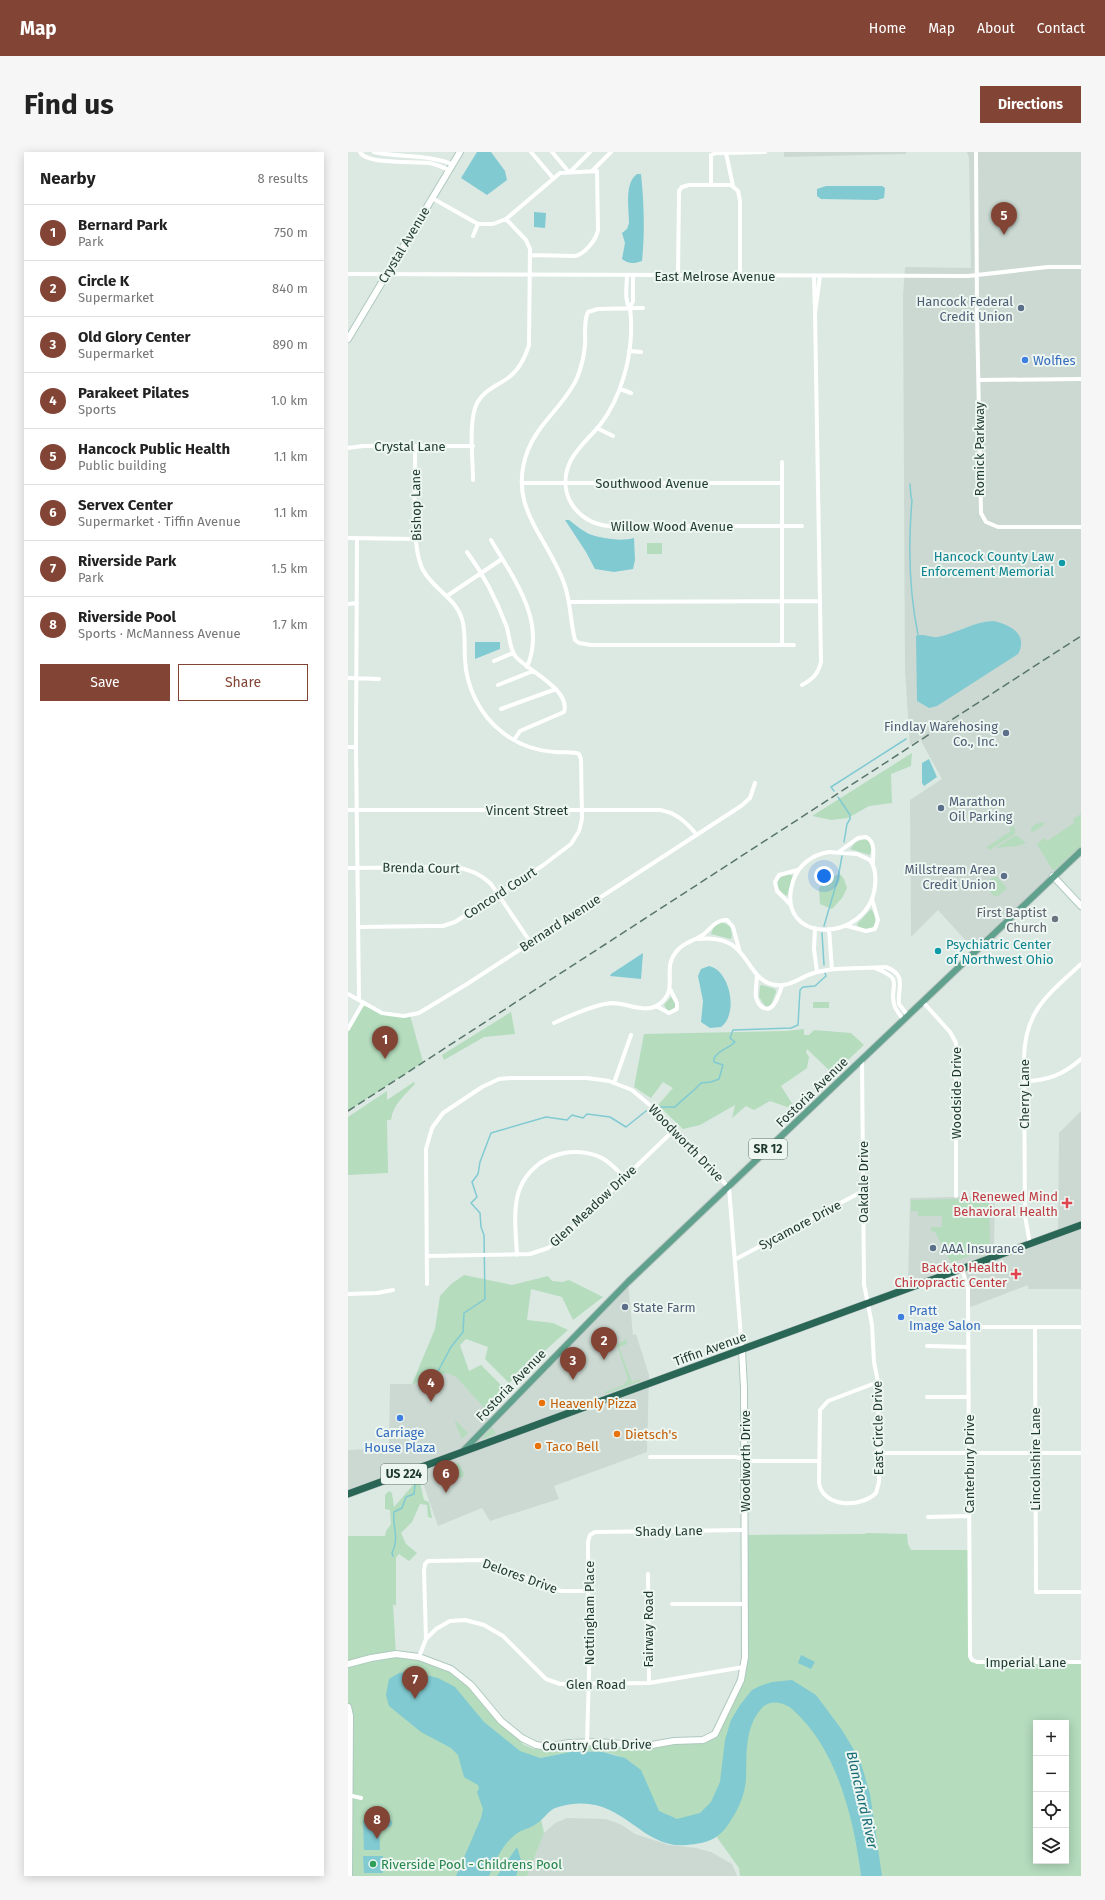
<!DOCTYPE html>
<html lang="en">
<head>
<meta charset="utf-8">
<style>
  body { margin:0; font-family:"Fira Sans",sans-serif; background:#f6f6f6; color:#222 }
  .controls { position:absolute; right:12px; bottom:12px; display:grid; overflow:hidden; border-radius:0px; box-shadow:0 2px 10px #0003 }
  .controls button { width:36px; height:36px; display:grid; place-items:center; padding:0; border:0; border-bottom:1px solid #e0e0e0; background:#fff; color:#222; font:20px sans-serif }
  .you { position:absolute; left:476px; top:724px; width:14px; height:14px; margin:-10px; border:3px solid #fff; border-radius:50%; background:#1a73e8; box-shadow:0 0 0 6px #1a73e833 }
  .badge { display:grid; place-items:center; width:26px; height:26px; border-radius:50%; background:#824435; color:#fff; font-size:13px; font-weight:700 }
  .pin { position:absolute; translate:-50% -33px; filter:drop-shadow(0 1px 2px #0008) }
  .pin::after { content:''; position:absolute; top:21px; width:14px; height:12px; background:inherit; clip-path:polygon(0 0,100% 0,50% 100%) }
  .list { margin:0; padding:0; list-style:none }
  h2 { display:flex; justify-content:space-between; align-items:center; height:52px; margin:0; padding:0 16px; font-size:17px }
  h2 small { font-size:13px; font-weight:400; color:#767676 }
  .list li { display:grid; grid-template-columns:26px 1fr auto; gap:12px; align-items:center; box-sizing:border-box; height:56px; padding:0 16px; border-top:1px solid #e0e0e0 }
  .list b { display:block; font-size:15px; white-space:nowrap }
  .list p { margin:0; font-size:13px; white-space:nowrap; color:#767676 }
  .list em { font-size:13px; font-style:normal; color:#767676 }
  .actions { display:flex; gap:8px; padding:12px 16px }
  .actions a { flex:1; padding:9px 0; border:1px solid #824435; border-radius:0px; text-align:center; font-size:14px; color:#824435 }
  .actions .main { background:#824435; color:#fff }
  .icon { flex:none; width:22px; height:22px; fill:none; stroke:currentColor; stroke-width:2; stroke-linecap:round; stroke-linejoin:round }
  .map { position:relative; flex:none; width:733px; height:1724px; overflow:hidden; border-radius:0px }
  header { display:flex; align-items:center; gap:24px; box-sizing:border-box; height:56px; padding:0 20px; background:#824435; color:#fff }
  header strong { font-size:19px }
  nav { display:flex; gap:22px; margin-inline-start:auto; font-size:14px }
  .intro { display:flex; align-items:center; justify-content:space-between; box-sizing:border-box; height:96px; padding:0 24px }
  h1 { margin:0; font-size:28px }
  .button { padding:10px 18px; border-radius:0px; background:#824435; color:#fff; font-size:14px; font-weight:700 }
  main { display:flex; gap:24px; padding:0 24px }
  aside { flex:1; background:#fff; border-radius:0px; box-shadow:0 2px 10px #0003 }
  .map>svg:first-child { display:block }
  .built { fill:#cbd9d2 }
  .green { fill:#b4dcbd; fill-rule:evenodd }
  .water { fill:#81cad2 }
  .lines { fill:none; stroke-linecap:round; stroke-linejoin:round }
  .stream { stroke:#81cad2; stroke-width:1.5 }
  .secondary-casing { stroke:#afc9be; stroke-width:8 }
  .primary-casing { stroke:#bcc4c1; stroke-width:8 }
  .highway-casing { stroke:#bcc4c1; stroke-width:8 }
  .street { stroke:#fff; stroke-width:4 }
  .secondary { stroke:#fff; stroke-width:6 }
  .primary { stroke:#5fa18c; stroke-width:6 }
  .highway { stroke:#296656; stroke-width:7 }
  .rail { stroke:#58756c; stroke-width:1.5; stroke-dasharray:8 4; stroke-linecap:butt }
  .service-dot { fill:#5c6f8a; stroke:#edf6f1; stroke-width:1.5 }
  .shop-dot { fill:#3f7fe0; stroke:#edf6f1; stroke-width:1.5 }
  .culture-dot { fill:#0f9aa8; stroke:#edf6f1; stroke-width:1.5 }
  .worship-dot { fill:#6b7280; stroke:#edf6f1; stroke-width:1.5 }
  .health-dot { fill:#e0444e; stroke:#edf6f1; stroke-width:1.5 }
  .food-dot { fill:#e8710a; stroke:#edf6f1; stroke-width:1.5 }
  .leisure-dot { fill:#2e9e5b; stroke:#edf6f1; stroke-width:1.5 }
  .labels { text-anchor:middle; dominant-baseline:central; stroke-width:4; stroke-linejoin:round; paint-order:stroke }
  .shield { fill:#edf6f1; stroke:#5c726a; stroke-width:1 }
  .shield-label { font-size:12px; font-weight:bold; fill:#1e3930 }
  .street-label { font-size:13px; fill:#1e3930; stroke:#edf6f1 }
  .service-label { font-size:13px; fill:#4e5e75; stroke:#edf6f1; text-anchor:end }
  .shop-label { font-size:13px; fill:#366cbe; stroke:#edf6f1; text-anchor:start }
  .culture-label { font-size:13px; fill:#0d838f; stroke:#edf6f1; text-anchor:end }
  .worship-label { font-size:13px; fill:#5b616d; stroke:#edf6f1; text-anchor:end }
  .health-label { font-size:13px; fill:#be3a42; stroke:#edf6f1; text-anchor:end }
  .food-label { font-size:13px; fill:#c56008; stroke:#edf6f1; text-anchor:start }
  .leisure-label { font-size:13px; fill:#27864d; stroke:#edf6f1; text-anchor:start }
  .water-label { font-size:14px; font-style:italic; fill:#176b76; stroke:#edf6f1 }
</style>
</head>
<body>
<header>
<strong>Map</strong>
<nav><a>Home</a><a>Map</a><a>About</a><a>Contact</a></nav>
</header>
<div class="intro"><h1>Find us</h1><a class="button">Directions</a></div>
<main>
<aside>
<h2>Nearby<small>8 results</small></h2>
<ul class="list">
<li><span class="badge">1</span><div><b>Bernard Park</b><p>Park</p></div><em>750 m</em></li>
<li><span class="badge">2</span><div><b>Circle K</b><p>Supermarket</p></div><em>840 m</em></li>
<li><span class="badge">3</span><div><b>Old Glory Center</b><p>Supermarket</p></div><em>890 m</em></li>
<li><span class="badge">4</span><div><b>Parakeet Pilates</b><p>Sports</p></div><em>1.0 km</em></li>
<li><span class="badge">5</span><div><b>Hancock Public Health</b><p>Public building</p></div><em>1.1 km</em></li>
<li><span class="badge">6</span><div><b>Servex Center</b><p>Supermarket · Tiffin Avenue</p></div><em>1.1 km</em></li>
<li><span class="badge">7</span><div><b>Riverside Park</b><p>Park</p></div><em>1.5 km</em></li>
<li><span class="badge">8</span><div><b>Riverside Pool</b><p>Sports · McManness Avenue</p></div><em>1.7 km</em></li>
</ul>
<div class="actions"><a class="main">Save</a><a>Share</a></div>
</aside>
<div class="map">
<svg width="733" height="1724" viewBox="0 0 733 1724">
  <rect width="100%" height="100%" fill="#dce9e3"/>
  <path class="built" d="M436,0H558V2L436,5Z
    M619,0H733V701L628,800L590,758L563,785L562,648L594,627L572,587L562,593L557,519L555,144L557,115L623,116L621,6Z
    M733,959V1137H680V1133L620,1156V1136L614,1117L560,1137L562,1046L647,1044L646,1096L650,1104L710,1082L711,981Z
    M280,1130L285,1183L288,1182L301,1223L299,1300L206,1334L211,1347L142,1369L134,1356L90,1374L70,1317L0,1343V1298L41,1296L42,1232H64L99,1221L108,1225L139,1259L143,1269Z
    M219,1666L258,1667L274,1673L287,1682L321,1693L348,1696L363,1700L384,1712L389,1724H179L196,1681L207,1671Z"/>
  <path class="green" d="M299,391H314V402H299Z
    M564,601L563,614L543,622L544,651L521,654L500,666L483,668L464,664Z
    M733,662V695L707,718L704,717L689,692L696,686L699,689L726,671L725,667Z
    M697,670L695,674L685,680L683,679V676L688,672Z
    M665,674L667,676V682L641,698L639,695L663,679L661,677Z
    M668,683L678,691L669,694L648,696Z
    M516,687L521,689L524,695L522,703L502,697L508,690Z
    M440,722L445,724L439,744C426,736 425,727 440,722Z
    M492,722L496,727L499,736L494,746L484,757L472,752L471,736L483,725Z
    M648,724L659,736L650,744H646L636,733V731Z
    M523,757C528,762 531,777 519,777C516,777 512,775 510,774L509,772Z
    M373,770L382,774L384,783L383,787L363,782L366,774Z
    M414,833L427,837L428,840L423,853L418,855L411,845L412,834Z
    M323,845L327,851V855L322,859L319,858L316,853Z
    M465,850H481V856H465Z
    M15,851L29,858L62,863L75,910L0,959V876Z
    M163,860L167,882L136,885L96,908L94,903Z
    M456,877V883H461L466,878L503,881L516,893L485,922L459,897L458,900L461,905L459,916L433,934L445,953L442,956L422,949L406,958L398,954L384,966L387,953L352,973L335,977L310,953L325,936L315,930L303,946L286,935L296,882L438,879Z
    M66,930L67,932C57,943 45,952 43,968H39L40,1021L0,1023V965L39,939V948Z
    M641,1046L642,1096L603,1111L587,1080L583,1079V1075H594V1064H570V1059H563V1048Z
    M116,1123L164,1133L200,1124L204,1129L214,1130L221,1128L255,1145L225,1168L214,1145L183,1137L179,1168L205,1171L220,1178L161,1231L137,1207L140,1195L118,1187L112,1193L121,1219L133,1213L159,1239L139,1259L108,1225L99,1221L64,1232L87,1177L92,1144L103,1132Z
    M278,1187L279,1192L271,1195L284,1230L293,1227L292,1229L257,1242V1240L276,1233L280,1227L269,1193Z
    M108,1269L120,1281L114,1287L107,1270Z
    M144,1275L148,1282L134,1287V1286Z
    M111,1311L116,1322L115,1325L106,1327L102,1316L81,1322Z
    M71,1326L76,1348L81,1350L84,1366L80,1365L79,1353L72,1352L64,1370L53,1381L58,1392L69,1401L61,1409L51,1402L48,1406V1454L45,1452L48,1502L57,1503L111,1522L166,1583L176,1593L186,1597L202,1598L242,1594L302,1597L307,1593L362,1586L395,1522L397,1383L516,1382L519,1381L559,1382L560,1392L563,1398H621L624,1508L733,1510V1724H517L511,1709L513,1724H392L391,1716L368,1684L311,1672L285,1612C259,1592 222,1600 192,1606L187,1639L196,1681L179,1724H0V1384H37L38,1379L43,1372L42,1358L37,1357V1343L41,1339L44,1341L46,1355ZM688,1571H718V1709H688Z"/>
  <path class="water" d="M129,0H143L157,19L159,28L139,43L113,26Z
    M289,22H293C296,50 297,81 294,109C286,112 280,112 274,107L277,91L274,81L279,77L281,71C281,57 276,31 289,22Z
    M478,34H534L537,36L536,46L529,48L473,47L469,44V37Z
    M186,60L198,61L197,76L186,75Z
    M217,368H221C239,382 241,384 264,387C271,388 279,388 286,386L287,408L285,417L266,420L247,417L238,400Z
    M645,469C661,472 681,482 670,502L589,554L581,556L569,549L568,484C576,481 582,486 590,485C609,481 625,470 645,469Z
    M127,490H152V497L127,507Z
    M581,607L589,625L576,634L574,631V611Z
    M295,801L293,827L262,824L263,822Z
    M361,814C382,818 391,862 373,875L362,876L353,870L355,849L350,824L353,817Z
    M453,1503L467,1510L463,1517L450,1511Z
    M63,1519L90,1526L107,1535L136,1570L172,1599L192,1606L228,1599L255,1600L277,1606L293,1618L311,1659L329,1667L352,1661L363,1650L372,1630L377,1588L383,1568L392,1553L404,1538L412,1534L424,1530L444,1528L468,1543L494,1578L512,1608L522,1642L534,1724H513C506,1667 489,1596 444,1557C435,1550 421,1547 413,1557C396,1577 399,1603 398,1627C397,1642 391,1656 383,1668C372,1687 360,1691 339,1693C289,1698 273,1634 207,1656C200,1659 195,1668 188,1672C183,1676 176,1677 171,1680C155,1690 148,1708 141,1724H108L133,1666L135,1657L129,1640L131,1637L130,1633L116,1625L110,1603L103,1596L73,1580L41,1554L38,1543L41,1527L51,1521Z
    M34 1671a5 5 0 1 1 10 0a5 5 0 1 1-10 0Z
    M15,1668H31L32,1698H16Z
    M169,1695L173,1708L168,1724H149Z
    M15,1704H35V1721H16Z"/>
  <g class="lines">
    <path class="stream" d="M562,332L563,345L564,348C560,393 561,438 570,483
      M486,639L483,635L558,587
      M490,645L502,663V667L499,672L496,690
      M476,774L490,726L494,704
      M474,781L476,813
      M313,955H327C336,946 345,940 353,931L363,930L371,927L375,913L366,910V906C372,897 380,897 387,890L382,886L385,878L443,876L450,873L452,838L455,835L467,834L478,824L477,821
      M87,1225L103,1195L115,1180L116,1161L137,1147L136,1083L133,1075L132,1061L123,1051L129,1045L124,1030L130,1022L132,1010L143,981L198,965L219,968L224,963L235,966L239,962L262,965L278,975L298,959H302
      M45,1404L44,1401C52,1384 44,1376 46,1360L54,1356L58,1345L66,1342L67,1332"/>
    <defs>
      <path id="secondary" d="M0,187L112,0
        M705,724L733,754
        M0,1512L23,1506L48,1502L71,1505L103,1517L123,1533L153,1569L174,1586L188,1593L200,1595L221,1591L250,1590L298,1594L326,1589L355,1588L367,1582L393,1528L397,1505L396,1236L394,1198
        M0,1555L2,1564L1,1724"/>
      <path id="primary" d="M114,1300L280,1130L733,699"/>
      <path id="highway" d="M0,1342L733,1073"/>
    </defs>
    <use href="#secondary" class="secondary-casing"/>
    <use href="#primary" class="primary-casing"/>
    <use href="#highway" class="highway-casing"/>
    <path class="street" d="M12,0C19,13 66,9 81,11C88,12 94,15 101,18
      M26,0C54,6 78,2 104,12
      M183,0L205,26
      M204,0L220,19
      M628,0L629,163L633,361L638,370L650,375H733
      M378,1L417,0
      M223,19L242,0
      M244,19L263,0
      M363,33V3L368,1H378L385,34
      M84,46L130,72H145L158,67L212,21L249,19L250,78C248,88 237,102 227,104L182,103
      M125,84L130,72
      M0,122L620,124L700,115H733
      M279,124C279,132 277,141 279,149C279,152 281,154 282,157C285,178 282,204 276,224C271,241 263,259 252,273C243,284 230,295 223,308C207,340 228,371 261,374H454
      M330,124L331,39L334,35L341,33H383L390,39L392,49V124
      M466,124L467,161L472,124
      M282,156L285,149V124
      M295,156L250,157L240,160C235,170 238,183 237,193C236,204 233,216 229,226C217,253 191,270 180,298C158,354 199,384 216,431C223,450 222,469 227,488L231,491L243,493H446
      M281,199L293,200
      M631,228L733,227
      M272,237L283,241
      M249,276L265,284
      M0,296L15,294H125
      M434,310V493
      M125,328C125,307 120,270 129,251C136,238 149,234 160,226C171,218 177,206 181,193L182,97L178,88L158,67
      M175,331H434
      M0,386L68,387
      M9,386L8,595L11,848
      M143,388C165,426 199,469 179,515
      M119,400C136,423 148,447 158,473C162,483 161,497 168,505C181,519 223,538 216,560L172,579L166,588
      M99,444L154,407
      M221,450L472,449
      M0,452L9,451
      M146,509L165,501
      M0,526L31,527
      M150,533L185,519
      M454,533C465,527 470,522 473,510L467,161
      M153,557L208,537
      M0,595H8
      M0,658H312C329,661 338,670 349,683
      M492,699L510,686L518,685C528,690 525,702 525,711
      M481,700L509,702L522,708C528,716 528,725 527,734C521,792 425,794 445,729C451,713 463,703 481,700Z
      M0,716L107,715C121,717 133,722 143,732L183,791
      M442,752L429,739L427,730L431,723L450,718
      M499,774L518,779L527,777L530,768L524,747
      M10,775L84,774H95L107,770L194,714L223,692L231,679L234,667L233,607L231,602C225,599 215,601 207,600C188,599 169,592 154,580C132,563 118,535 117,507C116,494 118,480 114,467C107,445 85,437 75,418C62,394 68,324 67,294
      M467,776L466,797L469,820
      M481,777L484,818
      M350,787C405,781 394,828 428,833C441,835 451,826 463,822C486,814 514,817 538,815C560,823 549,837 551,852L560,864
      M529,817C557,828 541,833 546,852C547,858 552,863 556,868
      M409,823C409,830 407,838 408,845C409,849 411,853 414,855C426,863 431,841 434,834
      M0,842L34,861L56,864L71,861L119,832L393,654L402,646L407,631
      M575,850L602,880L608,891V1044
      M308,854L321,861L329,857V851L322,837
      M206,871C221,864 247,852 264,851C281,851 299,864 314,850C330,835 314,817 328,800C335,790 347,789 356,782C363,776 369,767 379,768L385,775L391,797
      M0,877L15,851
      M514,908L516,1132L524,1173L526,1210L530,1230L531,1330L528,1341C513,1356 475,1356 471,1331L472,1258L480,1249L530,1230
      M676,929C700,929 716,922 733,907
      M266,931L283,883
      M682,1092L677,1064L676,906C677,858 700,843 733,812
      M169,1103C168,1084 165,1061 170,1042C180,1007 221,990 254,1006C263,1011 270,1019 277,1026
      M79,1104L182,1102L200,1096L215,1085L327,977
      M388,1107L515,1039
      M614,1117L620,1136L622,1504L624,1508L629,1510H733
      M79,1132L78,997L84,976L95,961L134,935L151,927L163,926H239L261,929L284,938L310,960L381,1036L394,1198
      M0,1142L29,1141L45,1138
      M620,1175H733
      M687,1175L688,1440H733
      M579,1194L620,1195
      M579,1245H620
      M531,1301H733
      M302,1305H387L405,1309H471
      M580,1365L621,1364
      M300,1422L301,1531
      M324,1452H397
      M78,1487L88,1477L102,1469L117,1468L136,1473L155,1484L198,1527L212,1532L301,1531L396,1515
      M71,1505L78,1487L76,1419L77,1412L80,1409L137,1408L206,1438L215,1439H240
      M239,1590L241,1522L240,1390L242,1383L247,1380L397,1378
      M0,1643L13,1646"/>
    <use href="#secondary" class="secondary"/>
    <use href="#primary" class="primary"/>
    <use href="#highway" class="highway"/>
    <path class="rail" d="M0,959L733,484"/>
  </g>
  <g class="service-dot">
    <circle cx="673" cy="156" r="4"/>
    <circle cx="658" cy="581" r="4"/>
    <circle cx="593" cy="656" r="4"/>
    <circle cx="656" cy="724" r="4"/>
    <circle cx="585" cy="1096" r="4"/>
    <circle cx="277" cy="1155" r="4"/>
  </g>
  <g class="shop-dot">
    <circle cx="677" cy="208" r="4"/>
    <circle cx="553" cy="1165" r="4"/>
    <circle cx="52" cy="1266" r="4"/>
  </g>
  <g class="culture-dot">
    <circle cx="714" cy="411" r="4"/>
    <circle cx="590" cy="799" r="4"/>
  </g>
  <circle class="worship-dot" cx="707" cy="767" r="4"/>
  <g class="health-dot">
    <path d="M717 1045h4v4h4v4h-4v4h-4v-4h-4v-4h4z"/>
    <path d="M666 1116h4v4h4v4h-4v4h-4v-4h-4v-4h4z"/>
  </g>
  <g class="food-dot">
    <circle cx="194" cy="1251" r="4"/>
    <circle cx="269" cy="1282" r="4"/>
    <circle cx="190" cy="1294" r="4"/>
  </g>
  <circle class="leisure-dot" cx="25" cy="1712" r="4"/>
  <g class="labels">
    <g class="shield">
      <rect x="401" y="987" width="38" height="20" rx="3"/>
      <rect x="33" y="1312" width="46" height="20" rx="3"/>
    </g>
    <g class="shield-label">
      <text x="420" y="997">SR 12</text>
      <text x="56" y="1322">US 224</text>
    </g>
    <g class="street-label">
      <text transform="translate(56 93) rotate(-59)">Crystal Avenue</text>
      <text x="367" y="124">East Melrose Avenue</text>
      <text x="62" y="294">Crystal Lane</text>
      <text transform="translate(631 297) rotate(-90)">Romick Parkway</text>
      <text x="304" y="331">Southwood Avenue</text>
      <text transform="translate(68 353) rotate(-91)">Bishop Lane</text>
      <text x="324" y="374">Willow Wood Avenue</text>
      <text x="179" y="658">Vincent Street</text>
      <text transform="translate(73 716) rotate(1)">Brenda Court</text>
      <text transform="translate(152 741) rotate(-33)">Concord Court</text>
      <text transform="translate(212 771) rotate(-33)">Bernard Avenue</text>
      <text transform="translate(464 940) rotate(-44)">Fostoria Avenue</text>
      <text transform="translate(608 941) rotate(-90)">Woodside Drive</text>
      <text transform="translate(676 942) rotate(-90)">Cherry Lane</text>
      <text transform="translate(338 991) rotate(46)">Woodworth Drive</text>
      <text transform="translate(515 1030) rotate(-90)">Oakdale Drive</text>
      <text transform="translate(245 1054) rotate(-43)">Glen Meadow Drive</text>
      <text transform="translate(452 1073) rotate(-28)">Sycamore Drive</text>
      <text transform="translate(362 1197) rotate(-20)">Tiffin Avenue</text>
      <text transform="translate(163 1233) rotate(-46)">Fostoria Avenue</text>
      <text transform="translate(530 1276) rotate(-91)">East Circle Drive</text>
      <text transform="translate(687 1307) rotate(-90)">Lincolnshire Lane</text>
      <text transform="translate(397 1309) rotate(-90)">Woodworth Drive</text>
      <text transform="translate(621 1312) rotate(-90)">Canterbury Drive</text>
      <text transform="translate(321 1379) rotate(-1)">Shady Lane</text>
      <text transform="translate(172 1424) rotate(20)">Delores Drive</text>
      <text transform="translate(241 1461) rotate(-90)">Nottingham Place</text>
      <text transform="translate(300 1477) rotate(-90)">Fairway Road</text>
      <text x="678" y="1510">Imperial Lane</text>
      <text x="248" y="1532">Glen Road</text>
      <text transform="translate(249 1593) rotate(-1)">Country Club Drive</text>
    </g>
    <g class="service-label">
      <text x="665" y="149">Hancock Federal<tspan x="665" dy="15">Credit Union</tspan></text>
      <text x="650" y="574">Findlay Warehosing<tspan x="650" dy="15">Co., Inc.</tspan></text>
      <text x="601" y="649" text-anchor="start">Marathon<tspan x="601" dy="15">Oil Parking</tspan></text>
      <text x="648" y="717">Millstream Area<tspan x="648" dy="15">Credit Union</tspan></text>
      <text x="593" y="1096" text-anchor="start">AAA Insurance</text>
      <text x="285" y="1155" text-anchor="start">State Farm</text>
    </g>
    <g class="shop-label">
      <text x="685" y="208">Wolfies</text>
      <text x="561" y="1158">Pratt<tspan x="561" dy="15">Image Salon</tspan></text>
      <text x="52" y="1280" text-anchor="middle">Carriage<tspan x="52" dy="15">House Plaza</tspan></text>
    </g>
    <g class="culture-label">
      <text x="706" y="404">Hancock County Law<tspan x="706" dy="15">Enforcement Memorial</tspan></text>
      <text x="598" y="792" text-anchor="start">Psychiatric Center<tspan x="598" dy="15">of Northwest Ohio</tspan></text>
    </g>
    <g class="worship-label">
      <text x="699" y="760">First Baptist<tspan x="699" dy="15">Church</tspan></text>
    </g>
    <g class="health-label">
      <text x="710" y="1044">A Renewed Mind<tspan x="710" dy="15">Behavioral Health</tspan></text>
      <text x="659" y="1115">Back to Health<tspan x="659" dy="15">Chiropractic Center</tspan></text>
    </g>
    <g class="food-label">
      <text x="202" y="1251">Heavenly Pizza</text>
      <text x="277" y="1282">Dietsch's</text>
      <text x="198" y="1294">Taco Bell</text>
    </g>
    <g class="leisure-label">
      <text x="33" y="1712">Riverside Pool - Childrens Pool</text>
    </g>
    <g class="water-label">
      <text transform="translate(514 1648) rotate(77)">Blanchard River</text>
    </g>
  </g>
</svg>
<div class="controls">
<button>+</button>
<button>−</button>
<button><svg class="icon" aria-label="locate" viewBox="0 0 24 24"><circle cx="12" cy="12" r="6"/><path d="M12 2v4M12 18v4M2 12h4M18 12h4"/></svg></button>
<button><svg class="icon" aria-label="layers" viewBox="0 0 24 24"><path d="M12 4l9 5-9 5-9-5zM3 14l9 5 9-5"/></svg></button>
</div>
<div class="you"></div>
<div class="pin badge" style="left:37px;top:907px">1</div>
<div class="pin badge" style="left:256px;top:1208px">2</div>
<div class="pin badge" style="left:225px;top:1228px">3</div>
<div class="pin badge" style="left:83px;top:1250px">4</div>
<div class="pin badge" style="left:656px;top:83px">5</div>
<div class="pin badge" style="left:98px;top:1341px">6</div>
<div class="pin badge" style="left:67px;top:1547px">7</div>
<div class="pin badge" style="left:29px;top:1687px">8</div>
</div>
</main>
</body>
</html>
